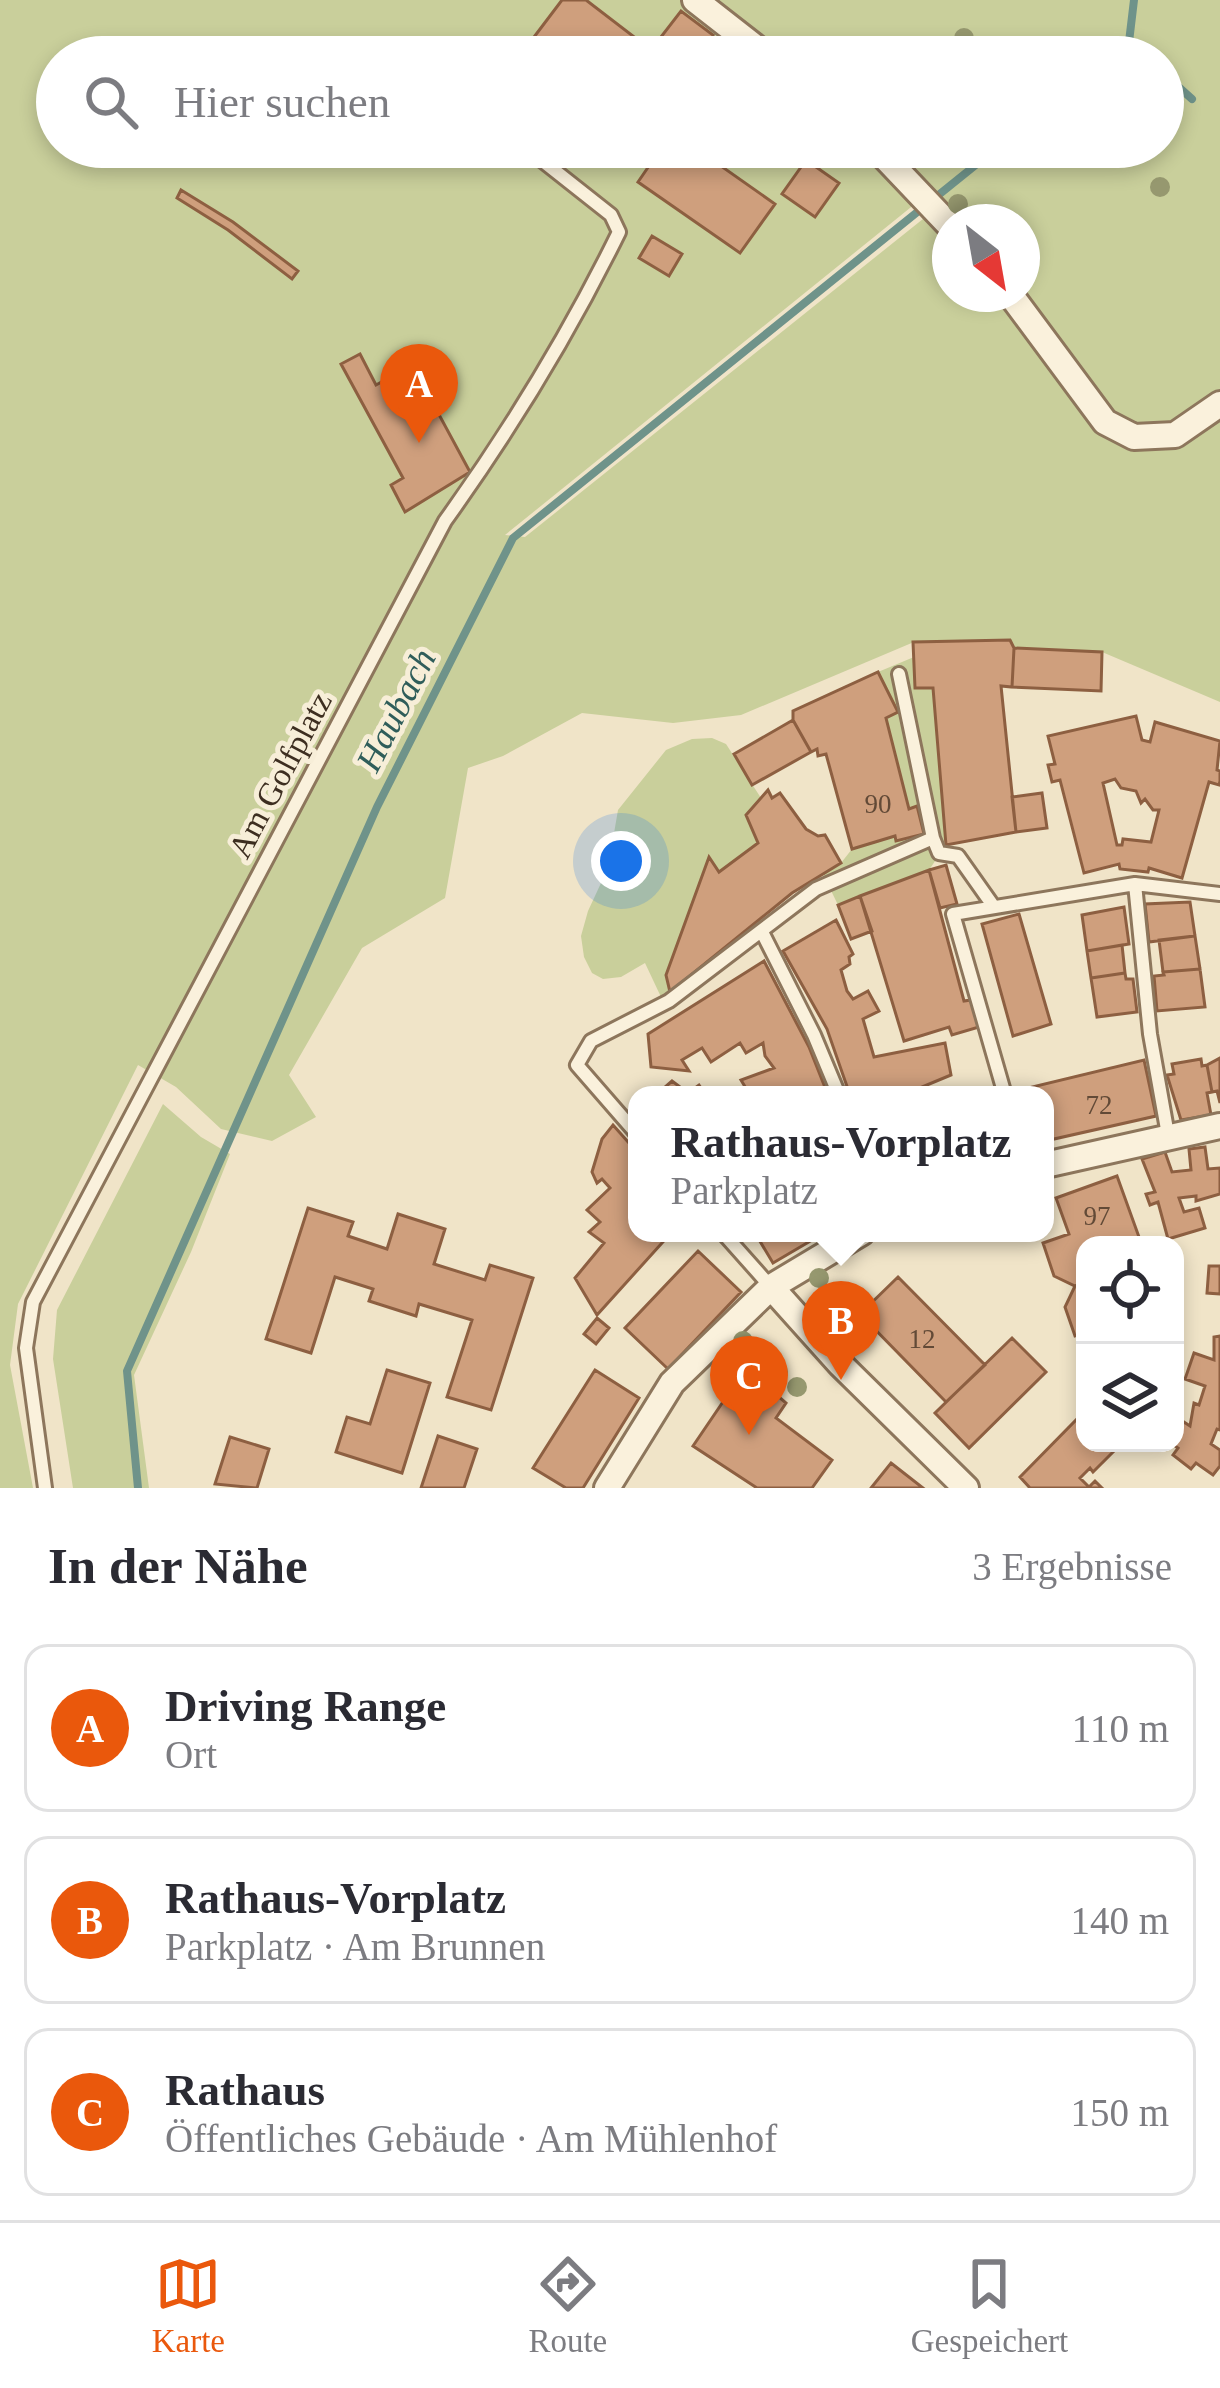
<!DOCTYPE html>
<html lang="de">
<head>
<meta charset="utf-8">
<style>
  body { margin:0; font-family:Georgia,serif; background:#f2f2f3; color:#2b2b33 }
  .controls { position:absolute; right:36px; bottom:36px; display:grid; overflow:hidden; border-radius:24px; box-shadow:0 6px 18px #0003 }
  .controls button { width:108px; height:108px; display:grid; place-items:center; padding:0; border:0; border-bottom:3px solid #e1e1e2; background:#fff; color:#2b2b33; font:60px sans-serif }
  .compass { position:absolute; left:932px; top:204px; width:108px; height:108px; border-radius:50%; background:#fff; box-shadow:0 6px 18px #0003; rotate:149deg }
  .you { position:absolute; left:621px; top:861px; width:42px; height:42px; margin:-30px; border:9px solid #fff; border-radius:50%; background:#1a73e8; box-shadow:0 0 0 18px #1a73e833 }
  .badge { display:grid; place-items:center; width:78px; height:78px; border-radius:50%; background:#ea580c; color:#fff; font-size:39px; font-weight:700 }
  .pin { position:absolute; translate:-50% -99px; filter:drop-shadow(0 3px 6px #0008) }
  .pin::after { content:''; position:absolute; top:63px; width:42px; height:36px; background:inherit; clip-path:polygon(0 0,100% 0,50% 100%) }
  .popup { position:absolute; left:628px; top:1086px; width:426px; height:156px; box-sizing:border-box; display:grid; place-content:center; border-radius:24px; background:#fff; filter:drop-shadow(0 3px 9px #0005); font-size:39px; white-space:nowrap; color:#7c7c81 }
  .popup b { font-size:45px; color:#2b2b33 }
  .popup::after { content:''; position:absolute; left:50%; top:100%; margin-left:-24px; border:24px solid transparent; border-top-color:#fff }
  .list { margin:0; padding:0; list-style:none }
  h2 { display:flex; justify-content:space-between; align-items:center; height:156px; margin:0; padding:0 48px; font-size:51px }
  h2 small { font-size:39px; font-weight:400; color:#7c7c81 }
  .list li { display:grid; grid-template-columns:78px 1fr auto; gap:36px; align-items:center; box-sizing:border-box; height:168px; margin:0 24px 24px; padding:0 24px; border:3px solid #e1e1e2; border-radius:24px }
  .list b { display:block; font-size:45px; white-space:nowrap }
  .list p { margin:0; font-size:39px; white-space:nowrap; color:#7c7c81 }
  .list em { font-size:39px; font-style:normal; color:#7c7c81 }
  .icon { flex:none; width:66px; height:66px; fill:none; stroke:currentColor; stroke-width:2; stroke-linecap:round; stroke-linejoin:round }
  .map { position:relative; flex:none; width:1220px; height:1488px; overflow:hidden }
  .search { position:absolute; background:#fff; box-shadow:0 6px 18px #0003; left:36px; right:36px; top:36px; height:132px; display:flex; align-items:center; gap:30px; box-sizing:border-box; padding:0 42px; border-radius:66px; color:#7c7c81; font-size:45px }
  .sheet { height:732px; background:#fff }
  nav { display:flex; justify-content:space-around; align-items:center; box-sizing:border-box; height:168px; border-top:3px solid #e1e1e2; background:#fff; font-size:33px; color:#7c7c81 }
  nav a { display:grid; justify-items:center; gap:6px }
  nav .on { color:#ea580c }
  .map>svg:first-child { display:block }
  .green { fill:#c9cf9b; fill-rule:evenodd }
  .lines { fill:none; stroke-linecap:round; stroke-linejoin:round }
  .stream { stroke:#6f938a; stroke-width:8 }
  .building { fill:#cf9f7d; stroke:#8d5f41; stroke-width:3; fill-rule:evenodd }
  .service-casing { stroke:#8d765c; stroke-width:18 }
  .minor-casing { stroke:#8d765c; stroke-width:30 }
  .service { stroke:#faf1dc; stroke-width:12 }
  .minor { stroke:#faf1dc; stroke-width:24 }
  .tree { fill:#96986f }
  .labels { text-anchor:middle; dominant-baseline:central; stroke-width:10; stroke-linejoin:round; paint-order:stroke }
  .number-label { font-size:27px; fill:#624a37 }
  .street-label { font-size:33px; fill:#3d2e20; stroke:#f7eed8 }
  .water-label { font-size:36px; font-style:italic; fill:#2f5d5a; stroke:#f7eed8 }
</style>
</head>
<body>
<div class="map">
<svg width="1220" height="1488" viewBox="0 0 1220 1488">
  <rect width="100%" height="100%" fill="#f0e4c8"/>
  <path class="green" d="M0,0H1220V389L1216,394L1220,399V702L1102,652L1014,648L1009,640L914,642L741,715L673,723L582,713L503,756L468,768L445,898L362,948L289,1075L316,1117L272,1141L221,1129L176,1087L138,1065L18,1304L10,1365L33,1488H0ZM57,57H1163V147H57ZM931,191L943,203L525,537L505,535ZM950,222H1022V294H950Z
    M914,657L933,688L946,845L929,870L838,905L823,874L841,863L852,849L895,836L897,841L924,834L917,807L909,809L886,718L897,712L878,672Z
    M712,738L726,744L761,798C755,814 746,828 758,843L719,872L709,858L667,975L670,992L661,997L645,963L621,977L603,979L592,973L584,957L581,936L588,911L608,868L618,810L666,750L692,739Z
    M163,1104L201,1137L230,1154L191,1252L134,1375L149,1488H73L53,1359L57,1310Z"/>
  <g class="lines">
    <path class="stream" d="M1129,42L1145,57
      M1110,57L1129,42L1134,0
      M1163,73L1192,99
      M138,1488L127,1371L377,807L513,538L998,147"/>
  </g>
  <path class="building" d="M562,0H586L651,50L681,11L713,35L696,57H552L531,41Z
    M662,147H694L775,204L740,253L638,182Z
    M806,160L839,183L815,217L782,194Z
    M181,190L233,222L298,271L292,279L228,230L177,198Z
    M652,236L682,254L669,276L639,258Z
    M360,354L376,385L396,374L404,389L413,385L429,413L436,409L470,472L405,512L391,485L403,478L341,364Z
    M1010,640L1014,648L1012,687L1001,686L1016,832L946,845L933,688H915L913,642Z
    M1014,648L1102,652L1101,691L1012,687Z
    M878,672L898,712L886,718L909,809L917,806L924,834L896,841L895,836L852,849L826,754L818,756L817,749L811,752L793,720V711Z
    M1136,716L1142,740L1150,742L1155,722L1220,741L1217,770L1220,771V781L1219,785L1209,782L1182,878L1149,868L1148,872L1120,869L1119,864L1084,873L1060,780L1052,782L1048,765L1055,764L1048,736ZM1115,779L1121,788L1136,791L1141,803L1145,799L1153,810H1159L1151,842L1123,839L1122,845H1117L1103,783Z
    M793,720L811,752L752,785L734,754Z
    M768,790L772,798L780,793L806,829L818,836L825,835L841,863L792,893L670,992L666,975L709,857L719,872L758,843L746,815Z
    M1042,793L1047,828L1016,832L1012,797Z
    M946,865L957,904L940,908L929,870Z
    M929,870L964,1001L971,1000L979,1027L952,1035L949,1027L904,1041L860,896Z
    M860,896L872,931L851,939L838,905Z
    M1190,902L1195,936L1149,942L1145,904Z
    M1124,907L1129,944L1087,951L1082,915Z
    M1019,914L1051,1024L1013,1036L982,924Z
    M836,920L853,954L849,957L850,964L841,970L847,991L853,999L868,991L879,1011L863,1019L874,1057L945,1043L951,1075L903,1095H850L827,1029L783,951Z
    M1195,936L1200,969L1163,972L1159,940Z
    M1122,945L1125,973L1091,978L1087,951Z
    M764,961L809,1047L828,1095H750L741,1080L774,1068L765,1056L763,1043L746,1053L740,1043L711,1062L702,1048L682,1060L689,1071L651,1067L648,1034Z
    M1200,969L1205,1007L1157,1011L1154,976L1164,975L1163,972Z
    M1125,973L1126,979H1133L1137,1012L1097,1017L1091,978Z
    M1220,1058V1103L1217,1091L1212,1092L1207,1065Z
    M1201,1059L1202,1066L1207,1065L1212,1092L1207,1093L1211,1115L1181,1120L1167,1075L1174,1074L1172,1064Z
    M1144,1060L1156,1116L1045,1141V1095H1034L1032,1087Z
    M672,1081L688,1093L699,1085L706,1095H656Z
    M613,1125L637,1152V1233H671L597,1315L575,1278L604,1243L589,1232L600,1222L587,1210L610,1188L602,1179L597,1183L592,1172L602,1139Z
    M1205,1147L1208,1169L1220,1168V1194L1196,1201V1196L1179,1198L1184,1212L1199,1208L1205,1228L1168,1239L1158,1202L1150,1205L1146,1194L1155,1192L1142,1159L1165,1152L1172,1172L1191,1170L1189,1149Z
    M1117,1176L1139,1237L1115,1245H1085V1282L1075,1286L1054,1276L1043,1243L1069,1234L1056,1198Z
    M308,1208L353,1222L348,1236L387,1249L398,1214L445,1229L434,1264L485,1280L490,1265L533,1278L491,1410L447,1397L472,1320L419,1304L416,1316L369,1301L373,1289L335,1277L311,1353L266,1339Z
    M755,1233H824L773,1263Z
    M698,1251L741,1292L668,1369L625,1328Z
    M1209,1266H1220V1294L1207,1293Z
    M898,1277L985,1365L946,1402L860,1314Z
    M1085,1282V1333L1075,1336L1065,1307L1075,1286Z
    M597,1318L609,1328L596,1344L584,1334Z
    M1220,1336V1430L1217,1429L1211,1444L1220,1450V1466L1213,1475L1196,1463L1191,1469L1173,1455L1178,1448L1171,1443H1175V1435L1184,1422L1190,1426L1194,1403L1199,1405L1205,1386L1185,1379L1194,1353L1214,1360V1337Z
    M1012,1338L1046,1372L969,1448L935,1413Z
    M746,1368L786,1403L776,1418L832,1460L812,1488H757L693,1446Z
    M387,1370L430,1383L402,1473L336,1452L347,1417L370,1424Z
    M595,1370L639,1398L583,1488H566L533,1468Z
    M1080,1416L1085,1421V1443H1108L1115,1450L1093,1472L1090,1468L1080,1478L1089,1487L1095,1481L1102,1488H1030L1020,1477Z
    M438,1436L477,1449L464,1488H421Z
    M230,1437L269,1449L257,1488L215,1484Z
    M891,1463L923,1488H871Z"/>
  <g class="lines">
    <defs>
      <path id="service" d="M899,674L933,838L939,853L958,856L994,907
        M1135,884L1150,1034L1168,1135
        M762,932L814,1035L839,1095
        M1005,1095L953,914L1135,884L1220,894
        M637,1134L577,1065L591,1041L669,1001L816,889L933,838
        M723,1233L771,1287
        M45,1488L26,1348L33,1302L445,521C511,429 569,334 619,232L611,215L525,147"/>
      <path id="minor" d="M695,0L768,57
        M875,147L950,226
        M1010,294L1105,422L1134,437L1175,435L1220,404
        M1045,1165L1220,1126
        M771,1287L840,1364L966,1488
        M607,1488L672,1383L771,1287L861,1233"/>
    </defs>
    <use href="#service" class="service-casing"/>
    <use href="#minor" class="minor-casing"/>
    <use href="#service" class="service"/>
    <use href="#minor" class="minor"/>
  </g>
  <g class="tree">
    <circle cx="964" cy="38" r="10"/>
    <circle cx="1160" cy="187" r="10"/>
    <circle cx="958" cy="204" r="10"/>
    <circle cx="819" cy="1278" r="10"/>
    <circle cx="833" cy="1299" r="10"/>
    <circle cx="844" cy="1319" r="10"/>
    <circle cx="856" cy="1337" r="10"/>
    <circle cx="743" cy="1341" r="10"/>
    <circle cx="760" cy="1357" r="10"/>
    <circle cx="778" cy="1372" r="10"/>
    <circle cx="797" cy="1387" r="10"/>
  </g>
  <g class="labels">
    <g class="number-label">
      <text x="878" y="804">90</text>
      <text x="1099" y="1105">72</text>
      <text x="1097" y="1216">97</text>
      <text x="922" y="1339">12</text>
    </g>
    <g class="street-label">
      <text transform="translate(280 775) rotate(-62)">Am Golfplatz</text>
    </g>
    <g class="water-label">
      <text transform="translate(396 710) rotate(-63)">Haubach</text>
    </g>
  </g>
</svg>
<div class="controls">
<button><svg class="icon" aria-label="locate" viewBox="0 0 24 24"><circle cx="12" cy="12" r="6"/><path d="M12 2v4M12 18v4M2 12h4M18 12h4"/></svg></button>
<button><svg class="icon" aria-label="layers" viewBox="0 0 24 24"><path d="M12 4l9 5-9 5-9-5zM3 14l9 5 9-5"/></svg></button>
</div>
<svg class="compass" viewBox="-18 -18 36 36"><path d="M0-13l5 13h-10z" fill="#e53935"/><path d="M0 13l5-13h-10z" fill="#7c7c81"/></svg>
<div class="you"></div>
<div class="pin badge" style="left:419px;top:443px">A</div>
<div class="pin badge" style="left:841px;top:1380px">B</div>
<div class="popup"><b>Rathaus-Vorplatz</b>Parkplatz</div>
<div class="pin badge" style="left:749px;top:1435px">C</div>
<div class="search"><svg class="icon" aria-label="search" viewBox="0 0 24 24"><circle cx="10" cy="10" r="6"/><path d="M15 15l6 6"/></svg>Hier suchen</div>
</div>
<section class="sheet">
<h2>In der Nähe<small>3 Ergebnisse</small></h2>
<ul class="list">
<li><span class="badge">A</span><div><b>Driving Range</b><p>Ort</p></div><em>110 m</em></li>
<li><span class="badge">B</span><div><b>Rathaus-Vorplatz</b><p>Parkplatz · Am Brunnen</p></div><em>140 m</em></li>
<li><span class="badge">C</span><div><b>Rathaus</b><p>Öffentliches Gebäude · Am Mühlenhof</p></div><em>150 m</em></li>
</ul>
</section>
<nav>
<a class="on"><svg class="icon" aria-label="map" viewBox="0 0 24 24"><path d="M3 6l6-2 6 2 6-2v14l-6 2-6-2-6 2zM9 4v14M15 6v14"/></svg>Karte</a>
<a><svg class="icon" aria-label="directions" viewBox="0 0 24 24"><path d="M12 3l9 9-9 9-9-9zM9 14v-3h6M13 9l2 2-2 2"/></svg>Route</a>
<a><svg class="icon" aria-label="saved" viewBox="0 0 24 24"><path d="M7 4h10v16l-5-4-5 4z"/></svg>Gespeichert</a>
</nav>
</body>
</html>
